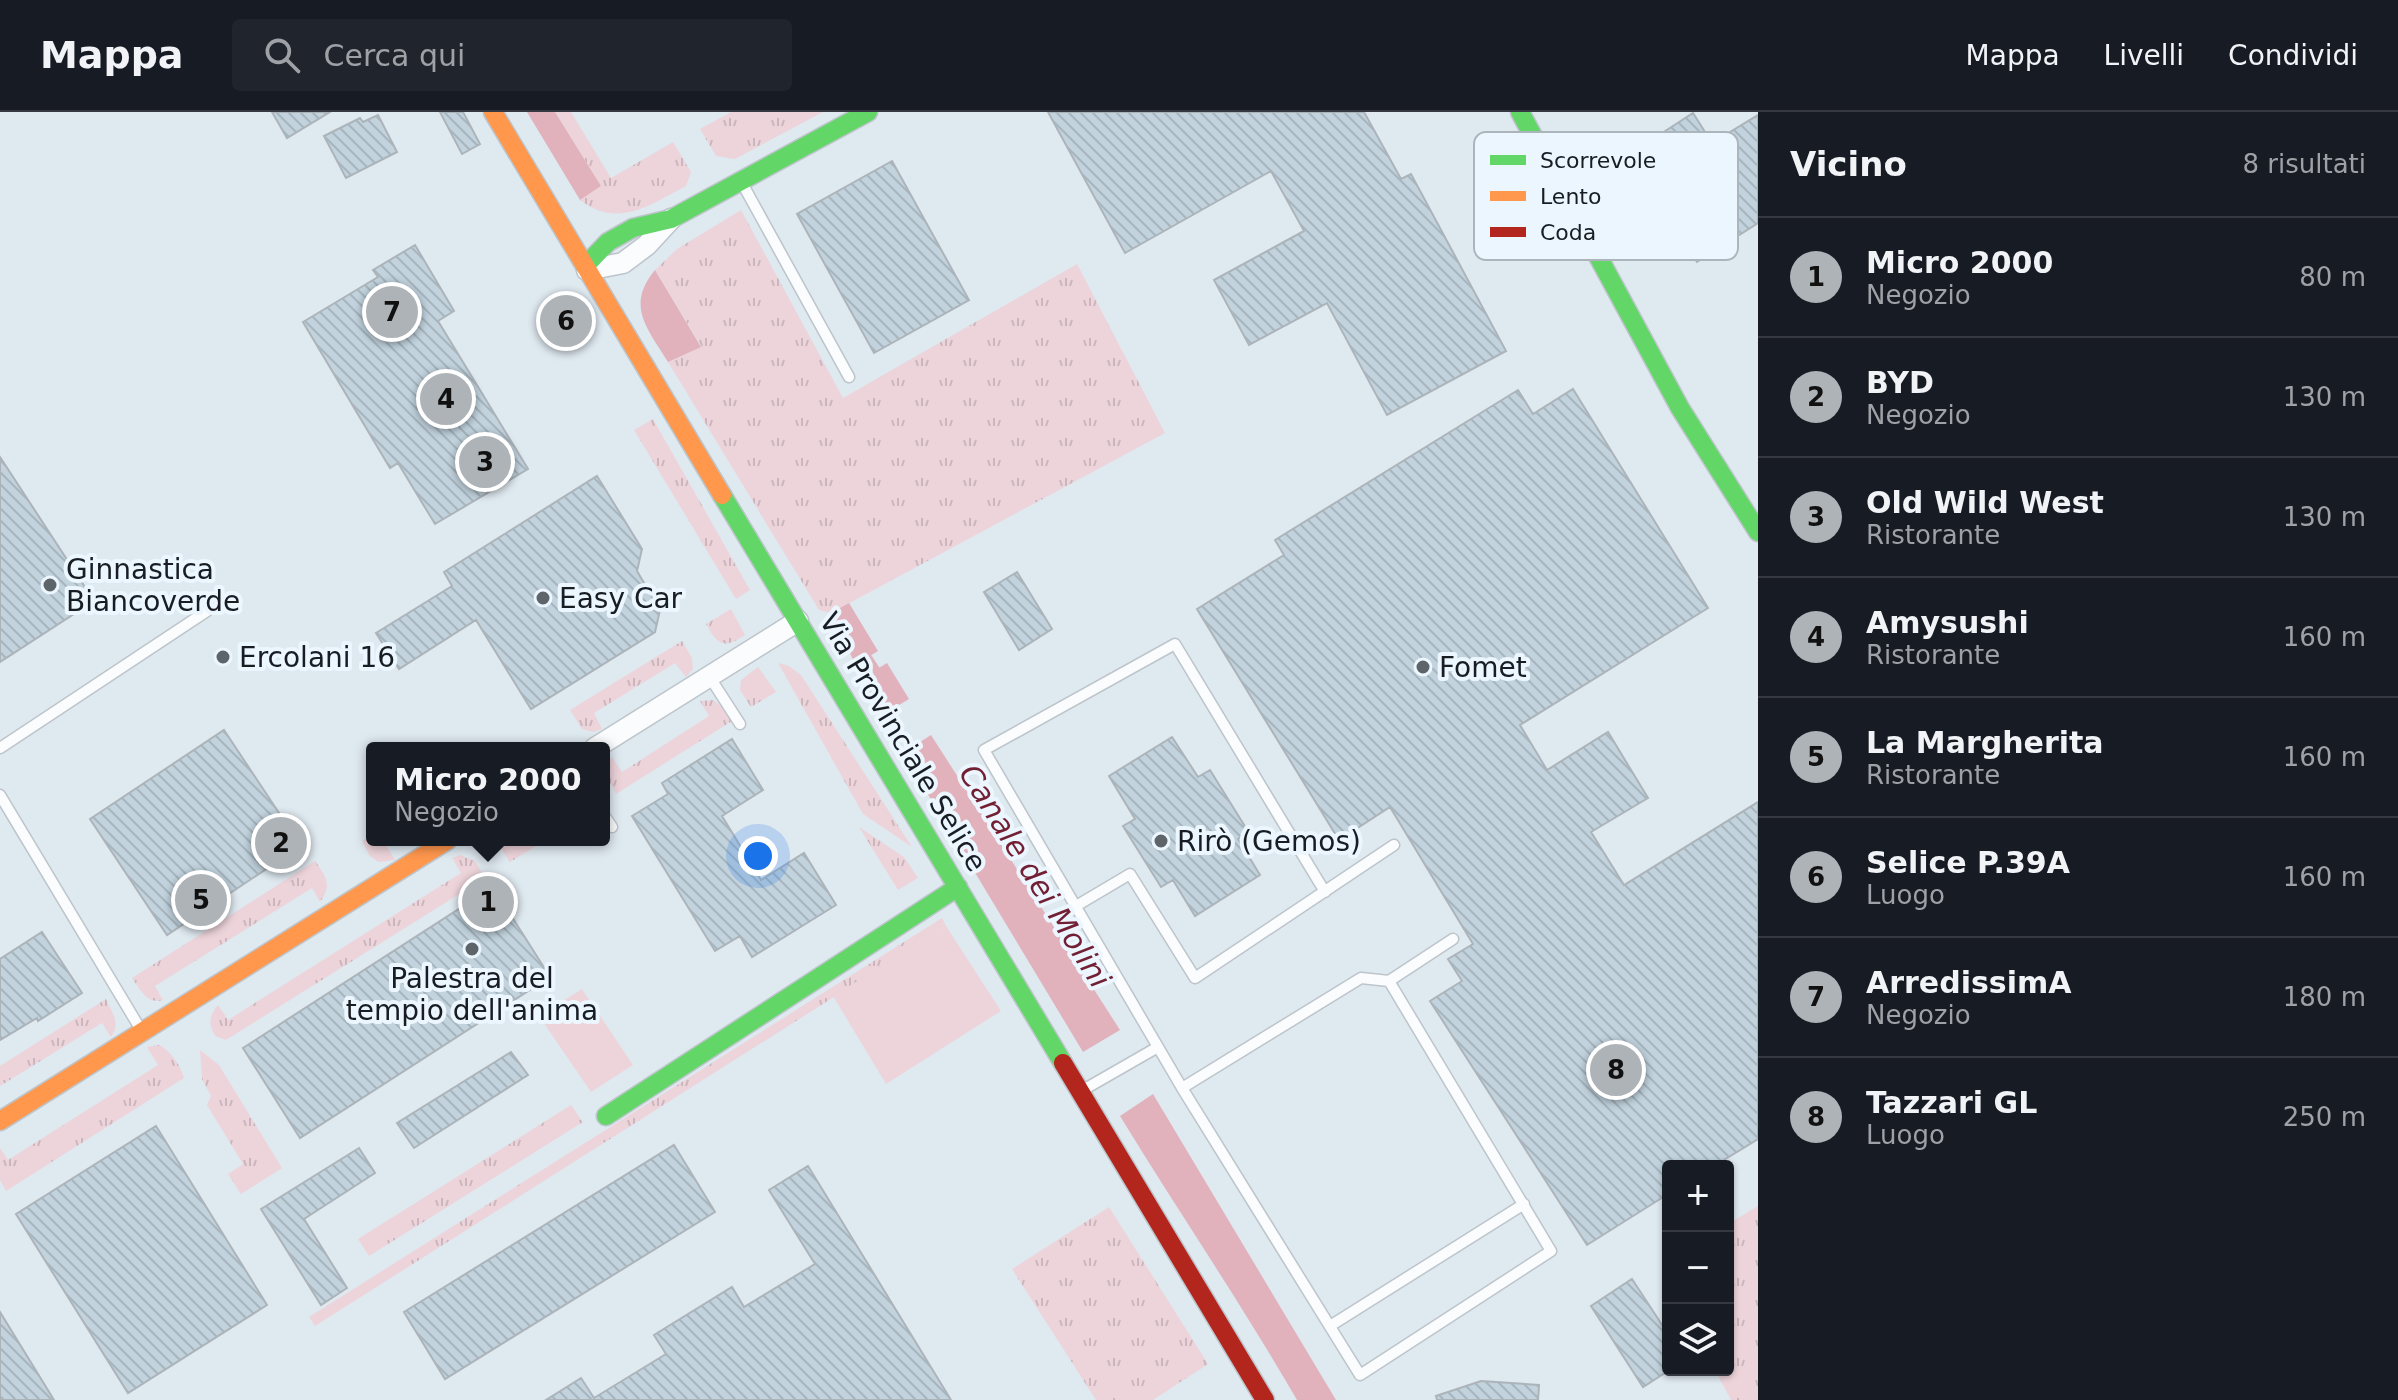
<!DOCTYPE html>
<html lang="it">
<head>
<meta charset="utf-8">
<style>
  body { margin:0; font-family:"DejaVu Sans",sans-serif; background:#20242c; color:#f1f3f6 }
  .controls { position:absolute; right:24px; bottom:24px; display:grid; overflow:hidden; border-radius:8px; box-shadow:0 2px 6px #0004 }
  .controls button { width:72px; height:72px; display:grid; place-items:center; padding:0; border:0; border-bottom:2px solid #363941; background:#171b24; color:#f1f3f6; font:40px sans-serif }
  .you { position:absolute; left:758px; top:744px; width:28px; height:28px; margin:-20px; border:6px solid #fff; border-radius:50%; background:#1a73e8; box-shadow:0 0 0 12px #1a73e833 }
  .badge { display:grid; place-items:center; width:52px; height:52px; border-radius:50%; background:#aeb3b7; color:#111; font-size:26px; font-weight:700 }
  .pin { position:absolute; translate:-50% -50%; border:4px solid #fff; box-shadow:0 2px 8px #0006 }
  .popup { position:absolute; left:366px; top:630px; width:244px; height:104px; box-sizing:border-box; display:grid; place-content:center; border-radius:8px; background:#171b24; filter:drop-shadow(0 2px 6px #0005); font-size:26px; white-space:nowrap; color:#9ea1a6 }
  .popup b { font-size:30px; color:#f1f3f6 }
  .popup::after { content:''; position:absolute; left:50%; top:100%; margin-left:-16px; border:16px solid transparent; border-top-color:#171b24 }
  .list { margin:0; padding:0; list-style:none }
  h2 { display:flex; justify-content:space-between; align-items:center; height:104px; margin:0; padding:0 32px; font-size:34px }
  h2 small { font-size:26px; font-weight:400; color:#9ea1a6 }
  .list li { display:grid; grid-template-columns:52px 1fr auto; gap:24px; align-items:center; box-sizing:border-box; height:120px; padding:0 32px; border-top:2px solid #363941 }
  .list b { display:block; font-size:30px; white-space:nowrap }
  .list p { margin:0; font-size:26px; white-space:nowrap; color:#9ea1a6 }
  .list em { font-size:26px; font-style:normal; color:#9ea1a6 }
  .icon { flex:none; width:44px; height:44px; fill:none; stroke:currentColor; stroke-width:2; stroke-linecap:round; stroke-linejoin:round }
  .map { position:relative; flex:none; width:1758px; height:1288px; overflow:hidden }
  header { display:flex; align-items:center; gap:48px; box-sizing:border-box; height:112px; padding:0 40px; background:#171b24; border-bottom:2px solid #363941 }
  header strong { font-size:38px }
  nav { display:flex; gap:44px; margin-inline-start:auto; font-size:28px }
  .search { width:560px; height:72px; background:#20242c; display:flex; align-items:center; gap:20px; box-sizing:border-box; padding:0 28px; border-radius:8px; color:#9ea1a6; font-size:30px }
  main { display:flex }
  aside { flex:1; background:#171b24 }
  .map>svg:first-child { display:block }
  .grass { fill:url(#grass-tufts) }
  .park { fill:#edd4db }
  .water { fill:#e1b2bc }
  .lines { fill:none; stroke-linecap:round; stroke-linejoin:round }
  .stream { stroke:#e1b2bc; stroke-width:7 }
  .building { fill:url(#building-back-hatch); stroke:#acb4ba; stroke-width:2 }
  .lane-casing { stroke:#bdc5cb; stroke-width:13 }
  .street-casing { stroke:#bdc5cb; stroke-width:23 }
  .fast-casing { stroke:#bdc5cb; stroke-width:21 }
  .slow-casing { stroke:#bdc5cb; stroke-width:21 }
  .jam-casing { stroke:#bdc5cb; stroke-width:21 }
  .lane { stroke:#fafcfd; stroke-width:10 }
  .street { stroke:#fafcfd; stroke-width:20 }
  .fast { stroke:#63d668; stroke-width:18 }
  .slow { stroke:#ff974d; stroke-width:18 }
  .jam { stroke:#b3261e; stroke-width:18 }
  .poi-dot { fill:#5d646a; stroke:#ecf6fe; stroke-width:3 }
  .labels { text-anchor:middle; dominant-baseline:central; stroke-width:8; stroke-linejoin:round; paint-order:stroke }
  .poi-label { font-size:28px; fill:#171d22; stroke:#ecf6fe; text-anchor:start }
  .street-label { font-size:28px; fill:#171d22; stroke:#ecf6fe }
  .water-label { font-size:30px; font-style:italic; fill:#721f33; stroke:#ecf6fe }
  .key { fill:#ecf6fe; stroke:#acb5bc; stroke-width:2 }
  .key-label { font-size:22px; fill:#171d22 }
</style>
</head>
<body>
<header>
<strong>Mappa</strong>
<div class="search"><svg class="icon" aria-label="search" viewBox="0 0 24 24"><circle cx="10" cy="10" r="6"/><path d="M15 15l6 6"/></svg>Cerca qui</div>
<nav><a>Mappa</a><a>Livelli</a><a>Condividi</a></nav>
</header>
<main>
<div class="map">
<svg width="1758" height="1288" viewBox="0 0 1758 1288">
  <defs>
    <pattern id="grass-tufts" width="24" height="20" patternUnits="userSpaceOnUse" patternTransform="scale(2)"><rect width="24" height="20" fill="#edd4db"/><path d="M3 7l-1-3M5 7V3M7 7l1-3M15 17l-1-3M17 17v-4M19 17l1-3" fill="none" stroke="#cab6bc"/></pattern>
    <pattern id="building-back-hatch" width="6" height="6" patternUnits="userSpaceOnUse" patternTransform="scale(2)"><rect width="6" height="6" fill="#c2d3de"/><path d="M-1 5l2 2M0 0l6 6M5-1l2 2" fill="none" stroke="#a6b5be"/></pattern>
  </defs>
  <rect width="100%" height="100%" fill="#dfe9f0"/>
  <path class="grass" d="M555,0H571L611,66L673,30L691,60L686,74C650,93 618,117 580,88L601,74Z
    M731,0H823L735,47L716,44L700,17Z
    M741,98L843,286L1077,152L1165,321L831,501L819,498L668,250L701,234L655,158L677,137Z
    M653,307L750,478L736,487L634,318Z
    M731,497L745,523C724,537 718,534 706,512Z
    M682,529L692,546L693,557L686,565L675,551L594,601L602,617L593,620L582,617L570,598Z
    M778,551L789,554L801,563L912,735L863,702Z
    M758,555L776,580L751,595L740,578L741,568Z
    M713,588L723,595L732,609L616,682L607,665L606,653L612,645L622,660L709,604L700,589Z
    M859,715L904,745L918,766L898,778Z
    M372,723V728H394L386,733L395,748L379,750L370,744L362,729Z
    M499,728H546L510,750L498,732Z
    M460,743L475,749L485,766L226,928L215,924C208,911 209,904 218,893L228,908L461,761L452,746Z
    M315,749C326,765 333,772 320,790L312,776L155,874L163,888C147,893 140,877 132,866Z
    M942,806L946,814L315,1214L309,1205Z
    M106,887C112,901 121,911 111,925L102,911L0,974V954Z
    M159,933C171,939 180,953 184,966L6,1079L0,1068V1036L8,1048L158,953L147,935Z
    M200,938L219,953L282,1056L241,1082L228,1062L243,1052L207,993L211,984L202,967Z
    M571,993L583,1010L369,1144L358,1127Z
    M1758,1094V1288H1731L1715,1258H1728V1112Z
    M1109,1095L1208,1252L1153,1288H1096L1012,1157Z"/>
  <path class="park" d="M946,814L1001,899L886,972L833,884Z
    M582,877L633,953L591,980L539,904Z"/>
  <path class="water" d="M527,0H555L601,74L580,88Z
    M655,158L701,235L668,250C648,217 625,194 655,158Z
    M849,491L878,539L855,553L840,516L831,501Z
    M887,551L909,587L879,605L862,566Z
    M931,623L1120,918L1083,940L903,641Z
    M1153,982L1336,1288H1297C1241,1191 1178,1099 1120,1004Z"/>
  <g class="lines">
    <path class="stream" d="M865,540L880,563"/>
  </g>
  <path class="building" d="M272,0H330L287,26Z
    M440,0H463L480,32L462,42Z
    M1048,0H1364L1401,67L1411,62L1506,239L1387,303L1327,191L1249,233L1214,168L1304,119L1271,59L1125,141Z
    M1693,1L1712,31L1758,3V111L1697,150L1664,100L1669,97L1633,40Z
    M378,3L397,40L346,66L324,24L360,6L363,10Z
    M892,49L969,188L874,241L797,102Z
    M415,133L454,199L438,209L528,357L435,412L398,351L390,356L303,210L378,165L373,158Z
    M1573,277L1708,496L1520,613L1547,658L1608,620L1648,686L1591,720L1624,773L1758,690V1027L1714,1054H1668V1082L1587,1133L1430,889L1462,869L1448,847L1473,832L1390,695L1339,728L1197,497L1284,443L1275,428L1518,278L1533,302Z
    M0,345L94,489L0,550Z
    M597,364L642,437L637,459L660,498L655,520L531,597L476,508L399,557L376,521L452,474L444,460Z
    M1017,460L1052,517L1019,538L984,480Z
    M224,618L301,734L167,823L90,707Z
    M1172,625L1198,665L1210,658L1249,721L1238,727L1260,763L1195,804L1173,768L1161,775L1123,714L1135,707L1109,664Z
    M732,627L763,678L722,704L761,768L804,741L836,793L752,845L740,824L715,839L632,704L668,682L662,671Z
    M493,775L550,865L300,1026L243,936Z
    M42,820L82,881L38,909L37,906L0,928V847Z
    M511,940L528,963L414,1036L397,1011Z
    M156,1014L267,1193L128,1281L16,1102Z
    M674,1033L715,1100L445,1267L404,1200Z
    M359,1036L375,1061L304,1107L347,1176L321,1193L261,1097Z
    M808,1054L951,1288H546L581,1266L594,1286L666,1242L654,1223L732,1175L744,1195L815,1152L769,1078Z
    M1632,1167L1668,1222V1259L1643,1275L1591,1194Z
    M0,1200L54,1288H0Z
    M1481,1269L1539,1273L1538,1288H1437L1436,1284Z"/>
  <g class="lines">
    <defs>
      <path id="lane" d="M742,71L849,265
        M709,564L740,612
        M0,636L207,499
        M0,683L141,918
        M604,703L612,715
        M1076,794L1130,762L1195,866L1394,733
        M1389,869L1361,866L1182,976L1360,1263L1551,1139L1389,869L1453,827
        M1158,935L984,638L1175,532L1325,780
        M1083,978L1158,935L1182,976
        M1330,1214L1524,1092"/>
      <path id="street" d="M587,158L623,151L647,133L671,107
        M595,636L798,509"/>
      <path id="fast" d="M1520,0L1680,296L1758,420
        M585,154L608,130L633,116L671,107L868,0
        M722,383L1063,951
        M606,1004L958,775"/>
      <path id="slow" d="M493,0L722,383
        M0,1009L448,728"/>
      <path id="jam" d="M1063,951L1265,1288"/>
    </defs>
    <use href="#lane" class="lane-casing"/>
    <use href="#street" class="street-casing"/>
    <use href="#fast" class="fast-casing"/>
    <use href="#slow" class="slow-casing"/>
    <use href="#jam" class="jam-casing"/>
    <use href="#lane" class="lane"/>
    <use href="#street" class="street"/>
    <use href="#fast" class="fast"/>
    <use href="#slow" class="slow"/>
    <use href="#jam" class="jam"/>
  </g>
  <g class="poi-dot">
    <circle cx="50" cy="473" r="8"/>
    <circle cx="543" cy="486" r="8"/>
    <circle cx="223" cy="545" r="8"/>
    <circle cx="1423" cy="555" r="8"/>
    <circle cx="1161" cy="729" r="8"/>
    <circle cx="472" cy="837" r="8"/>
  </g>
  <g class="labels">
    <g class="poi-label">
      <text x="66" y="457">Ginnastica<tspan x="66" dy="32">Biancoverde</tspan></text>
      <text x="559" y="486">Easy Car</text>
      <text x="239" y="545">Ercolani 16</text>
      <text x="1439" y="555">Fomet</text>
      <text x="1177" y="729">Rirò (Gemos)</text>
      <text x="472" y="866" text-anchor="middle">Palestra del<tspan x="472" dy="32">tempio dell'anima</tspan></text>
    </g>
    <g class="street-label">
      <text transform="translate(903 630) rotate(59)">Via Provinciale Selice</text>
    </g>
    <g class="water-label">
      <text transform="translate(1035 764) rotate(58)">Canale dei Molini</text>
    </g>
  </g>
  <rect x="1474" y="20" width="264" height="128" rx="12" class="key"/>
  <rect x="1490" y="43" width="36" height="10" fill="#63d668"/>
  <rect x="1490" y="79" width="36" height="10" fill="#ff974d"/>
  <rect x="1490" y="115" width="36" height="10" fill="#b3261e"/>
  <g class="key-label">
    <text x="1540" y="56">Scorrevole</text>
    <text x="1540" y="92">Lento</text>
    <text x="1540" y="128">Coda</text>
  </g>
</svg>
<div class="controls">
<button>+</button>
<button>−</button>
<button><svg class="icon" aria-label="layers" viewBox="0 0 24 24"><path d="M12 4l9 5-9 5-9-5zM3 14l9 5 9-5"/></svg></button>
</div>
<div class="you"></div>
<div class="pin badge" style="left:488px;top:790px">1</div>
<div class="popup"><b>Micro 2000</b>Negozio</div>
<div class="pin badge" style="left:281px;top:731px">2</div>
<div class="pin badge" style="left:485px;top:350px">3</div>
<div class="pin badge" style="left:446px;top:287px">4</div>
<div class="pin badge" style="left:201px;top:788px">5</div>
<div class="pin badge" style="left:566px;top:209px">6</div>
<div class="pin badge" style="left:392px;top:200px">7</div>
<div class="pin badge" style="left:1616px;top:958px">8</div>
</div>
<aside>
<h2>Vicino<small>8 risultati</small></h2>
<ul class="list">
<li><span class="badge">1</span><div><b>Micro 2000</b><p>Negozio</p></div><em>80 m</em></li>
<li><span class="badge">2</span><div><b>BYD</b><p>Negozio</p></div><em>130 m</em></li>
<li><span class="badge">3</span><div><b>Old Wild West</b><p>Ristorante</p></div><em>130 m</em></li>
<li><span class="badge">4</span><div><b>Amysushi</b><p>Ristorante</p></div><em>160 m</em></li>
<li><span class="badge">5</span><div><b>La Margherita</b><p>Ristorante</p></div><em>160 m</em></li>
<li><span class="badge">6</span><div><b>Selice P.39A</b><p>Luogo</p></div><em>160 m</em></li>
<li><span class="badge">7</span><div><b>ArredissimA</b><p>Negozio</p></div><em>180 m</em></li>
<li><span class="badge">8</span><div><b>Tazzari GL</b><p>Luogo</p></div><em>250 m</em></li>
</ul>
</aside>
</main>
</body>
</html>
